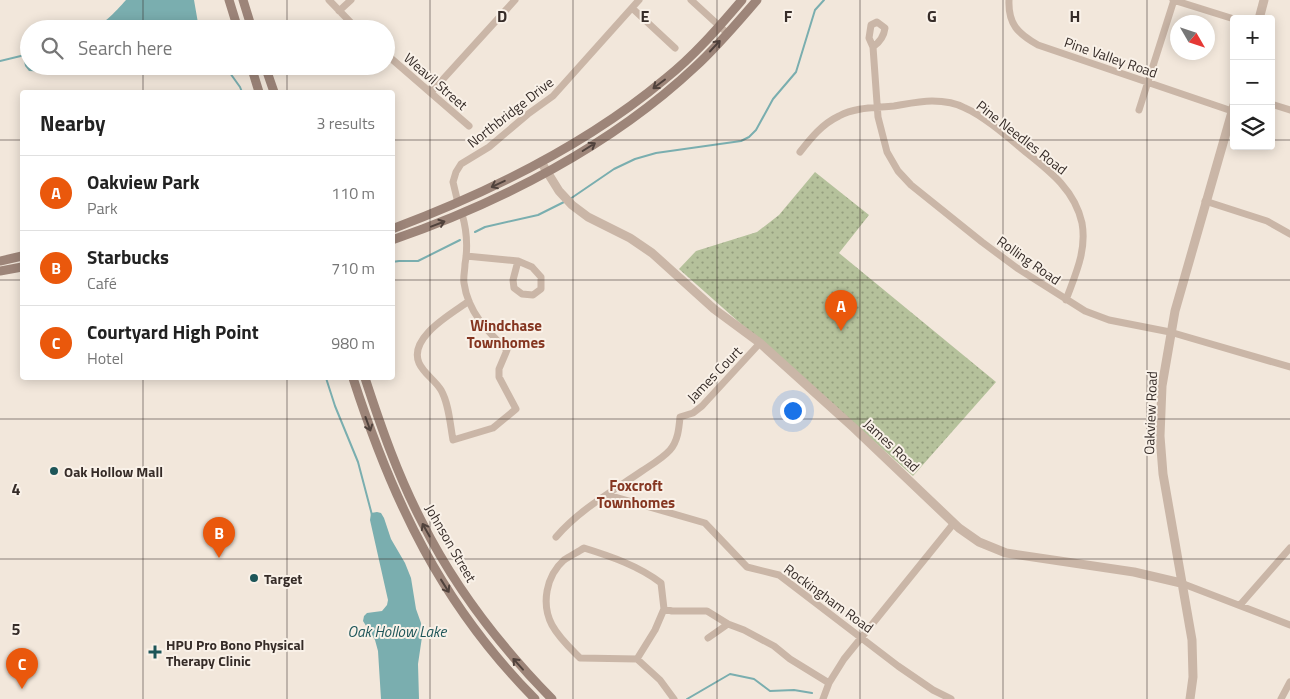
<!DOCTYPE html>
<html lang="en">
<head>
<meta charset="utf-8">
<style>
  body { margin:0; font-family:"Titillium Web",sans-serif; background:#f6f6f6; color:#222 }
  .controls { position:absolute; right:15px; top:15px; display:grid; overflow:hidden; border-radius:5px; box-shadow:0 2px 12px #0003 }
  .controls button { width:45px; height:45px; display:grid; place-items:center; padding:0; border:0; border-bottom:1px solid #e0e0e0; background:#fff; color:#222; font:25px sans-serif }
  .compass { position:absolute; left:1170px; top:15px; width:45px; height:45px; border-radius:50%; background:#fff; box-shadow:0 2px 12px #0003; rotate:129deg }
  .you { position:absolute; left:792px; top:410px; width:18px; height:18px; margin:-12px; border:4px solid #fff; border-radius:50%; background:#1a73e8; box-shadow:0 0 0 8px #1a73e833 }
  .badge { display:grid; place-items:center; width:32px; height:32px; border-radius:50%; background:#ea580c; color:#fff; font-size:16px; font-weight:700 }
  .pin { position:absolute; translate:-50% -41px; filter:drop-shadow(0 1px 2px #0008) }
  .pin::after { content:''; position:absolute; top:26px; width:18px; height:15px; background:inherit; clip-path:polygon(0 0,100% 0,50% 100%) }
  .list { margin:0; padding:0; list-style:none }
  h2 { display:flex; justify-content:space-between; align-items:center; height:65px; margin:0; padding:0 20px; font-size:21px }
  h2 small { font-size:16px; font-weight:400; color:#767676 }
  .list li { display:grid; grid-template-columns:32px 1fr auto; gap:15px; align-items:center; box-sizing:border-box; height:75px; padding:0 20px; border-top:1px solid #e0e0e0 }
  .list b { display:block; font-size:19px; white-space:nowrap }
  .list p { margin:0; font-size:16px; white-space:nowrap; color:#767676 }
  .list em { font-size:16px; font-style:normal; color:#767676 }
  .icon { flex:none; width:28px; height:28px; fill:none; stroke:currentColor; stroke-width:2; stroke-linecap:round; stroke-linejoin:round }
  .map { position:relative; flex:none; width:1290px; height:699px; overflow:hidden }
  .search { position:absolute; background:#fff; box-shadow:0 2px 12px #0003; left:20px; top:20px; width:375px; height:55px; display:flex; align-items:center; gap:12px; box-sizing:border-box; padding:0 18px; border-radius:28px; color:#767676; font-size:19px }
  .panel { position:absolute; background:#fff; box-shadow:0 2px 12px #0003; left:20px; top:90px; width:375px; height:290px; border-radius:5px }
  .map>svg:first-child { display:block }
  .park { fill:url(#park-dots) }
  .water { fill:#7aaeaf }
  .lines { fill:none; stroke-linecap:round; stroke-linejoin:round }
  .stream { stroke:#7aaeaf; stroke-width:2 }
  .minor { stroke:#cab6a7; stroke-width:7 }
  .tertiary { stroke:#cab6a7; stroke-width:9 }
  .secondary { stroke:#9d8579; stroke-width:9 }
  .oneway { stroke:#50423c }
  .grid { fill:none; stroke:#362c28; stroke-width:1; stroke-opacity:0.55 }
  .poi-dot { fill:#1d5558; stroke:#f9f1e8; stroke-width:2 }
  .labels { text-anchor:middle; dominant-baseline:central; stroke-width:4; stroke-linejoin:round; paint-order:stroke }
  .street-label { font-size:14px; fill:#362c28; stroke:#f9f1e8 }
  .poi-label { font-size:14px; font-weight:bold; fill:#362c28; stroke:#f9f1e8; text-anchor:start }
  .neighbourhood-label { font-size:15px; font-weight:bold; fill:#853621; stroke:#f9f1e8 }
  .water-label { font-size:15px; font-style:italic; fill:#1d5558; stroke:#f9f1e8 }
  .grid-label { font-size:16px; text-anchor:middle; font-weight:bold; fill:#362c28; stroke:#f9f1e8; stroke-width:4; stroke-linejoin:round; paint-order:stroke }
</style>
</head>
<body>
<div class="map">
<svg width="1290" height="699" viewBox="0 0 1290 699">
  <defs>
    <pattern id="park-dots" width="8" height="8" patternUnits="userSpaceOnUse" patternTransform="scale(1.25)"><rect width="8" height="8" fill="#b5c19b"/><path d="M2 2h.1M6 6h.1" fill="none" stroke="#949d7e" stroke-width="1.8" stroke-linecap="round"/></pattern>
  </defs>
  <rect width="100%" height="100%" fill="#f2e7db"/>
  <path class="park" d="M815,172L869,215L839,253L996,382L913,476L679,269L696,251L757,232L779,215Z"/>
  <path class="water" d="M126,0H194L198,23L210,29H49C61,25 73,29 85,29C102,28 115,12 126,0Z
    M29,37V66H152L138,71L111,75L29,71L25,66L21,45Z
    M377,512L381,513L384,518L391,539L405,563L411,578L416,609L421,623L422,637L418,664L419,699H381L378,651L375,640L363,621L364,616L367,613L382,611L387,605L388,600L370,520L371,513Z"/>
  <g class="lines">
    <path class="stream" d="M0,61L29,54
      M225,66L240,87L242,92
      M570,199L614,169L635,159L656,153L741,141L749,137L756,130L773,99L796,72L815,10L824,0
      M475,232L485,227L538,215L566,201
      M392,262L399,261H418L460,240
      M326,378L335,406L358,462L372,515
      M687,699L730,674L754,679L770,691L794,690L812,693"/>
    <path class="minor" d="M329,0L357,29
      M691,0L727,33
      M1009,0C1008,24 1018,34 1038,45L1232,111
      M1173,0L1234,19
      M632,8L675,48
      M339,11L351,0
      M873,47C880,42 884,36 885,28L877,22L871,25L869,38L873,47L878,117L887,152L898,171L911,185L982,242L1017,268L1085,311L1109,320L1170,332L1290,367
      M386,54L469,126
      M427,89L433,90L435,88L515,0
      M1271,104L1290,110
      M1139,110L1174,0
      M800,152C811,138 822,124 839,116C856,107 875,108 894,106C906,104 920,101 932,101C943,101 956,103 965,108C984,116 1010,139 1027,153C1051,172 1075,191 1082,223C1087,251 1075,275 1066,300
      M1205,201L1267,221L1290,234
      M458,203L453,182L456,172L461,164L489,147L528,114L553,96L639,0
      M462,214C467,231 468,247 465,264C465,270 463,277 464,283C468,312 487,331 507,350L499,369V377L516,409L493,428L453,440C450,424 449,404 441,390C435,380 424,374 419,363C408,337 453,313 469,301
      M466,256L518,261L532,267L541,277V289L533,295L522,294L514,288L513,280L518,261
      M608,495L705,523L747,567L779,575L898,666L933,690L951,699
      M556,537C580,509 613,491 642,471C651,465 663,458 670,450C678,441 679,428 680,417L693,413L702,406L760,343
      M1181,583L1290,625
      M1240,605L1290,548
      M664,609L655,630L637,659L580,658C570,648 559,638 552,625C541,604 546,576 564,560C570,556 578,552 584,548C610,556 639,566 661,583L664,609L672,611H707L728,624
      M708,638L728,624L744,630L774,646L790,659L829,683
      M637,659L660,680L674,699
      M823,699L829,683L844,659L954,523
      M1281,699L1290,682"/>
    <path class="tertiary" d="M1259,19L1264,0
      M541,162L559,191L572,205L588,217L630,238L652,253L714,309L760,343L854,428L959,528L979,542L1006,553L1134,572L1181,583
      M1190,699L1193,677L1192,640L1163,474L1160,436L1162,386L1175,311L1234,105"/>
    <path class="secondary" d="M229,0L238,29
      M243,0L252,29
      M251,66L259,92
      M265,66L274,92
      M392,229C488,193 586,145 665,79C694,56 718,28 742,0
      M392,240C500,203 612,145 695,67C717,47 737,23 757,0
      M0,261L22,256
      M0,271L22,267
      M353,378C393,502 442,605 535,699
      M365,378C381,427 398,476 422,522C455,588 500,646 552,699"/>
  </g>
  <defs><path id="oneway-shaft" d="M-6 0H5M1.5-3L5.5 0L1.5 3" fill="none" stroke-width="1.6" stroke-linecap="round" stroke-linejoin="round" transform="scale(1.25)"/></defs>
  <g class="oneway">
    <use href="#oneway-shaft" transform="translate(715 46) rotate(-47)"/>
    <use href="#oneway-shaft" transform="translate(659 84) rotate(143)"/>
    <use href="#oneway-shaft" transform="translate(589 147) rotate(-32)"/>
    <use href="#oneway-shaft" transform="translate(498 184) rotate(155)"/>
    <use href="#oneway-shaft" transform="translate(438 224) rotate(-21)"/>
    <use href="#oneway-shaft" transform="translate(368 424) rotate(70)"/>
    <use href="#oneway-shaft" transform="translate(426 530) rotate(-119)"/>
    <use href="#oneway-shaft" transform="translate(445 586) rotate(58)"/>
    <use href="#oneway-shaft" transform="translate(518 664) rotate(-132)"/>
  </g>
  <path class="grid" d="M143,0V29M287,0V29M430,0V699M573,0V699M717,0V699M860,0V699M1003,0V699M1147,0V699M143,66V92M287,66V92M0,140H22M392,140H1234M1271,140H1290M0,280H22M392,280H1290M143,378V699M287,378V699M0,419H1290M0,559H1290"/>
  <g class="poi-dot">
    <circle cx="54" cy="471" r="5"/>
    <circle cx="254" cy="578" r="5"/>
    <path d="M152.5 644.5h5v5h5v5h-5v5h-5v-5h-5v-5h5z"/>
  </g>
  <g class="labels">
    <g class="street-label">
      <text transform="translate(1111 57) rotate(19)">Pine Valley Road</text>
      <text transform="translate(436 81) rotate(41)">Weavil Street</text>
      <text transform="translate(510 112) rotate(-38)">Northbridge Drive</text>
      <text transform="translate(1022 137) rotate(38)">Pine Needles Road</text>
      <text transform="translate(1029 260) rotate(35)">Rolling Road</text>
      <text transform="translate(714 374) rotate(-46)">James Court</text>
      <text transform="translate(1150 413) rotate(-88)">Oakview Road</text>
      <text transform="translate(892 445) rotate(43)">James Road</text>
      <text transform="translate(451 543) rotate(60)">Johnson Street</text>
      <text transform="translate(829 598) rotate(36)">Rockingham Road</text>
    </g>
    <g class="poi-label">
      <text x="64" y="471">Oak Hollow Mall</text>
      <text x="264" y="578">Target</text>
      <text x="166" y="644">HPU Pro Bono Physical<tspan x="166" dy="16">Therapy Clinic</tspan></text>
    </g>
    <g class="neighbourhood-label">
      <text x="506" y="325">Windchase<tspan x="506" dy="17">Townhomes</tspan></text>
      <text x="636" y="485">Foxcroft<tspan x="636" dy="17">Townhomes</tspan></text>
    </g>
    <g class="water-label">
      <text x="397" y="631">Oak Hollow Lake</text>
    </g>
  </g>
  <g class="grid-label">
    <text x="502" y="22">D</text>
    <text x="645" y="22">E</text>
    <text x="788" y="22">F</text>
    <text x="932" y="22">G</text>
    <text x="1075" y="22">H</text>
    <text x="16" y="495">4</text>
    <text x="16" y="635">5</text>
  </g>
</svg>
<div class="controls">
<button>+</button>
<button>−</button>
<button><svg class="icon" aria-label="layers" viewBox="0 0 24 24"><path d="M12 4l9 5-9 5-9-5zM3 14l9 5 9-5"/></svg></button>
</div>
<svg class="compass" viewBox="-18 -18 36 36"><path d="M0-13l5 13h-10z" fill="#e53935"/><path d="M0 13l5-13h-10z" fill="#767676"/></svg>
<div class="you"></div>
<div class="pin badge" style="left:841px;top:331px">A</div>
<div class="pin badge" style="left:219px;top:558px">B</div>
<div class="pin badge" style="left:22px;top:689px">C</div>
<div class="search"><svg class="icon" aria-label="search" viewBox="0 0 24 24"><circle cx="10" cy="10" r="6"/><path d="M15 15l6 6"/></svg>Search here</div>
<section class="panel">
<h2>Nearby<small>3 results</small></h2>
<ul class="list">
<li><span class="badge">A</span><div><b>Oakview Park</b><p>Park</p></div><em>110 m</em></li>
<li><span class="badge">B</span><div><b>Starbucks</b><p>Café</p></div><em>710 m</em></li>
<li><span class="badge">C</span><div><b>Courtyard High Point</b><p>Hotel</p></div><em>980 m</em></li>
</ul>
</section>
</div>
</body>
</html>
